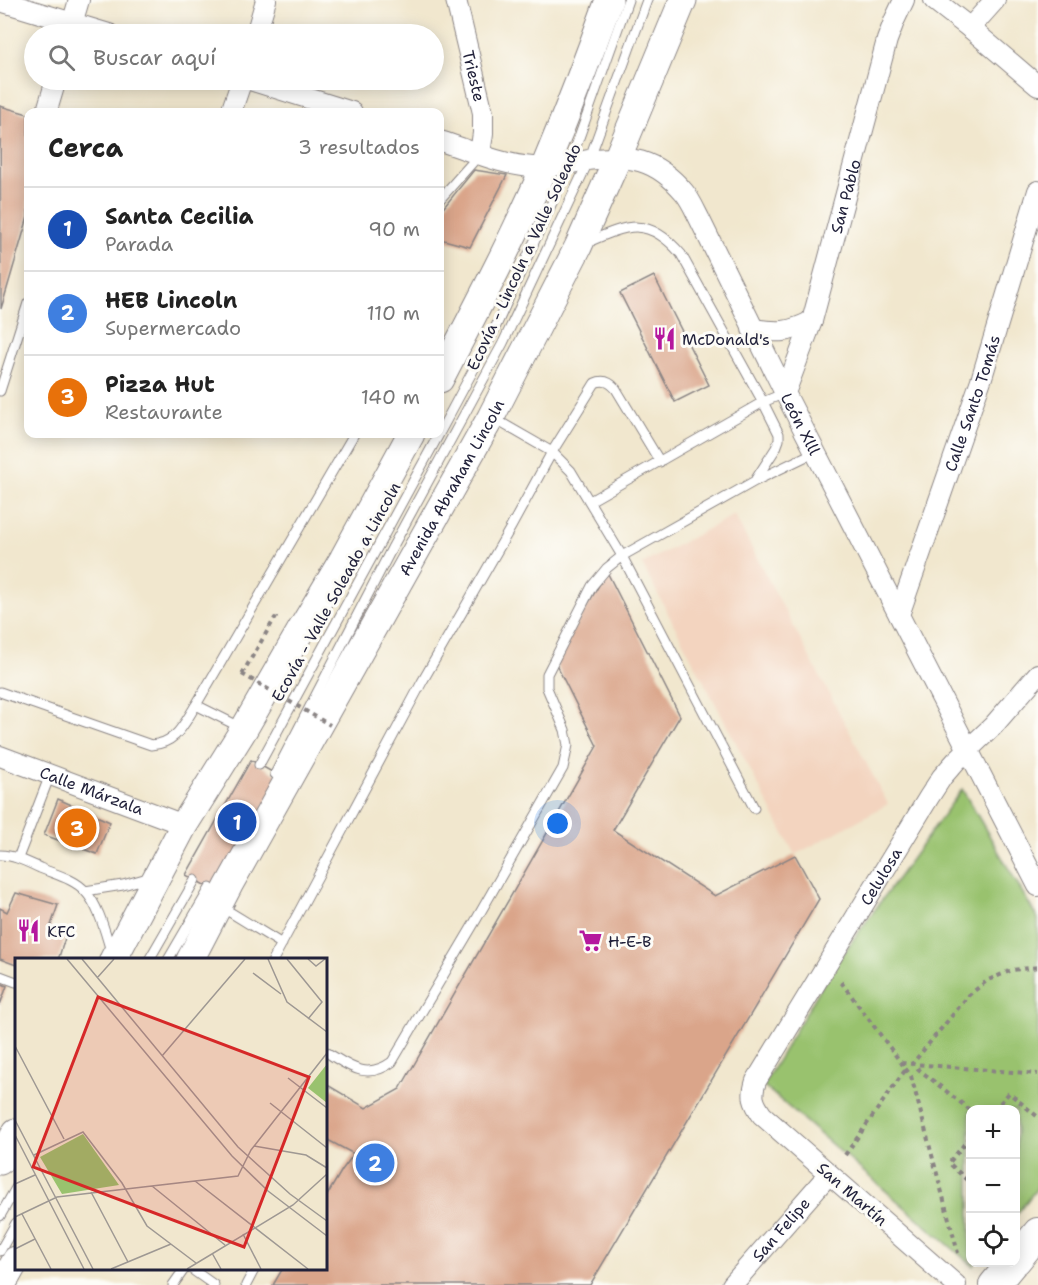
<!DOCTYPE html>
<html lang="es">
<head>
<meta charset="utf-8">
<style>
  body { margin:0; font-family:"Shantell Sans",sans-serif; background:#f2f2f2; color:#222 }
  .controls { position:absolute; right:18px; bottom:18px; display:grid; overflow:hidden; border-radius:12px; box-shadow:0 3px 15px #0003 }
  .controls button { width:54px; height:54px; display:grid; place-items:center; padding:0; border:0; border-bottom:2px solid #e0e0e0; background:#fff; color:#222; font:30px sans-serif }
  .you { position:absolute; left:558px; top:824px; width:21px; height:21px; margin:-15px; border:4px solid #fff; border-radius:50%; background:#1a73e8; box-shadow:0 0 0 9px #1a73e833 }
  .badge { display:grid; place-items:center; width:39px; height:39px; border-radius:50%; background:#db2777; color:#fff; font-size:20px; font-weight:700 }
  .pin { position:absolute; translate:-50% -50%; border:3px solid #fff; box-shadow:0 2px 6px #0006 }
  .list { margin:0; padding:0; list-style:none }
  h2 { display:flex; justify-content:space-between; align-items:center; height:78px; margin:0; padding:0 24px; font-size:26px }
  h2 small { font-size:20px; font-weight:400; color:#767676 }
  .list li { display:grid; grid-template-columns:39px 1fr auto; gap:18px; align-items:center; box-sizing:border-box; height:84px; padding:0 24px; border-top:2px solid #e0e0e0 }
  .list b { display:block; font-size:22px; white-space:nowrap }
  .list p { margin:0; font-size:20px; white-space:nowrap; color:#767676 }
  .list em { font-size:20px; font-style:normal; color:#767676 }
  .icon { flex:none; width:33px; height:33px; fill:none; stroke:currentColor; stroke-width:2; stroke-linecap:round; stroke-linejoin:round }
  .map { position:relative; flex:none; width:1038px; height:1285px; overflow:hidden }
  .search { position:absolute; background:#fff; box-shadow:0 3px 15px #0003; left:24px; top:24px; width:420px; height:66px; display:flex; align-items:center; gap:15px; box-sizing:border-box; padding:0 21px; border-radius:33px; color:#767676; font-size:22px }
  .panel { position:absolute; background:#fff; box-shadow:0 3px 15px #0003; left:24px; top:108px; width:420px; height:330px; border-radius:12px }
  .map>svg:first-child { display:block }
  .built { fill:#f3d4bf }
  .green { fill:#99c26e; stroke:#5e7254; stroke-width:1.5 }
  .building { fill:#daa58a }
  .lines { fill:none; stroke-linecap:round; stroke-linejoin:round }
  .service-casing { stroke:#8a8484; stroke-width:11 }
  .minor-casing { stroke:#8a8484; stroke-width:22 }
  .secondary-casing { stroke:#8a8484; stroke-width:29 }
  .primary-casing { stroke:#8a8484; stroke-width:32 }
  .path { stroke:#8a8484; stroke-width:4; stroke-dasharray:4.5 4.5; stroke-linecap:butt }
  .service { stroke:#fff; stroke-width:9 }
  .minor { stroke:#fff; stroke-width:20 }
  .secondary { stroke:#fff; stroke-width:27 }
  .primary { stroke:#fff; stroke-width:30 }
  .path-bridge { stroke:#8a8484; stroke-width:4; stroke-dasharray:4.5 4.5; stroke-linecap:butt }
  .labels { text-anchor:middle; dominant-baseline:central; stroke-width:6; stroke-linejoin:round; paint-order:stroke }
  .street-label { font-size:16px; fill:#22223b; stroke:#fdfcf7 }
  .poi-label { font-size:16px; fill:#22223b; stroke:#fdfcf7; text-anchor:start }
  .inset-road { fill:none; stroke:#9e9893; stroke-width:1.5 }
  .view { fill:#d62828; fill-opacity:0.15; stroke:#d62828; stroke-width:3 }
  .inset-edge { fill:none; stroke:#22223b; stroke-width:3 }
</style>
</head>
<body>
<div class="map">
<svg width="1038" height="1285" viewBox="0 0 1038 1285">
  <rect width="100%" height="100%" fill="#fdfcf7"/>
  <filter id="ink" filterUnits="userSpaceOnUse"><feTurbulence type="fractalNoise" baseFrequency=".0167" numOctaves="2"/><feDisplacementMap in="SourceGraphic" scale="12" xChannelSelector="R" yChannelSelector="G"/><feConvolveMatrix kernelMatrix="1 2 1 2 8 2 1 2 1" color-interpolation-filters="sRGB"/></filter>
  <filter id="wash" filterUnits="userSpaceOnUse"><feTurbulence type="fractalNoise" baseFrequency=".008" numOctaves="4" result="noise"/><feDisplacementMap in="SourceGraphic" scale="24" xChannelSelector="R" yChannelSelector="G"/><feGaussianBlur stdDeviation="1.35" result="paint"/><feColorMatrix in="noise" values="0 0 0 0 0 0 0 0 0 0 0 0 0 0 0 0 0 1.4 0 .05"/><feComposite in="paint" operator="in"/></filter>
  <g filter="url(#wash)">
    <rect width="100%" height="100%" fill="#f1e7ce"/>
    <path class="built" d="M734,515L888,804L795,855L642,564Z"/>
    <path class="green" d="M962,789L1038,919V1187L1016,1215V1110H970V1262L976,1263L973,1266L763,1085L832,969Z"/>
    <g id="blocks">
      <path class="building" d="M0,106L28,114V217L1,309Z
        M474,170L507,175L470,247L440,239V212Z
        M654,276L709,385L675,402L620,293Z
        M607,572L680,716L613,830L715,896L795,855L819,899L590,1285H273L283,1268H326V1197L342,1170L354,1154L326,1139V1084L366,1108L400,1089L597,746L554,660Z
        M251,760L281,777L217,892L186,875Z
        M58,799L110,822L97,854L44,835Z
        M16,893L58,905L50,928L66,935L58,960H16V965L0,959V908L7,912Z
        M0,983L7,986L0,1005Z"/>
    </g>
  </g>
  <g filter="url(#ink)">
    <use href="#blocks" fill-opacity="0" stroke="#8a8484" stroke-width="1.5"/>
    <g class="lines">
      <defs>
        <path id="service" d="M440,199L480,154
          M586,243C627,225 648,215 681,254L763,402L779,434V440L776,448L756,479
          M0,391L28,303
          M493,418L552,452L571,471L622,556L754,808
          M440,432L491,337L570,163L628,0
          M590,501L763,402L785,393
          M0,692L151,745C177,743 183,725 196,705L354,434
          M196,705L242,728
          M259,765L439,434
          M275,774L392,548L503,343L589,160L647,0
          M0,855C14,855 27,862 40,868C54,874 75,879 85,891C99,906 105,932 111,951
          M18,858L50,775
          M85,891L123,885L151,877
          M220,906L282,944
          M149,960L195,880
          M168,960L210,888
          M273,960L422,682L511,527L552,452L595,383C604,379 610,382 616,389L660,462
          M0,976L16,982
          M326,1052C349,1066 366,1081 392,1062L476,920L563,768L568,745L565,730L547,688V674L592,586L607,568L622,556L755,481L815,452
          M0,1216L16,1188
          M0,1251L16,1223
          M190,1268L214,1285
          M173,1285L185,1268
          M246,1285L255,1268"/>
        <g id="minor">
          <path id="s1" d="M456,0L483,113V133L480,154"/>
          <path d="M934,0L970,28L1038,86"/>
          <path d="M0,1L109,34"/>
          <path d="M970,28L995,0"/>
          <path d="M69,34L79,0"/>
          <path d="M256,34L266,0"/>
          <path d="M250,80L352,112"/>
          <path d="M48,107L56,80"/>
          <path d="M231,112L242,80"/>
          <path id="s2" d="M440,141C470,150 501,165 533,167C552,168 570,163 588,160C629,154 656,159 684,192C690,199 694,208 698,216L785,393L1038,886"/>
          <path d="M752,329C779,333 788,333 812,321"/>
          <path id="s3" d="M785,393L812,321L887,40L895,19L904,0"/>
          <path id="s4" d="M899,615L982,377L1038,191"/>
          <path id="s5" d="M0,756L184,825"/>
          <path id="s6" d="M732,1285L829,1174"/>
          <path id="s7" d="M956,1285L762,1115C753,1102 751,1096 756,1081L929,797L942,777L956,761L993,726L1038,674"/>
        </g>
        <g id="secondary">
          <path d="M440,379C476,309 514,238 545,166C568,111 589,56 609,0"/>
          <path d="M113,960L184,825L244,729L301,630L343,559L411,434"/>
          <path id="s8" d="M190,960L229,885L491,417L578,247L618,157L683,0"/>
          <path d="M0,1161L16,1132"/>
          <path d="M2,1285L16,1260"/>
        </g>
        <path id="primary" d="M1016,1260L1038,1233
          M994,1285L1013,1262"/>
      </defs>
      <use href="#service" class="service-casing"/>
      <use href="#minor" class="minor-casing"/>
      <use href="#secondary" class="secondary-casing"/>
      <use href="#primary" class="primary-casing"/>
      <path class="path" d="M242,674L275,618L279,620
        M841,982L911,1076L958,1253
        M901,1063L1038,1074
        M970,1110L912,1064L969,995L988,980L1012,970L1038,967
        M994,1110L1009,1093L1038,1117
        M970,1137L949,1163L970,1183
        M845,1155L906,1069"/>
      <use href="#service" class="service"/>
      <use href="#minor" class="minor"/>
      <use href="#secondary" class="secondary"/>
      <use href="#primary" class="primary"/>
      <path class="path-bridge" d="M242,674L330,725"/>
    </g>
  </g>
  <defs>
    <symbol id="restaurant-bare" viewBox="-9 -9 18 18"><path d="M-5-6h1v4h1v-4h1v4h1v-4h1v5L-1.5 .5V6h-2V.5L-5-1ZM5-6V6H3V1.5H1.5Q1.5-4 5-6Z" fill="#b5179e" stroke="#fdfcf7" stroke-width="2.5" paint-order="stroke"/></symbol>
    <symbol id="supermarket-bare" viewBox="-9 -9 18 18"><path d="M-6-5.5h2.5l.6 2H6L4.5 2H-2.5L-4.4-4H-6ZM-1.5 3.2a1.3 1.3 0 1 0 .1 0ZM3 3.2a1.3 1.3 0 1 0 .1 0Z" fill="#b5179e" stroke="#fdfcf7" stroke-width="2.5" paint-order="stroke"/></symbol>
  </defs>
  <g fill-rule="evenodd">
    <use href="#restaurant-bare" x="648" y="322" width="33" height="33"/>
    <use href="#restaurant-bare" x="12" y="914" width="33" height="33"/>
    <use href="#supermarket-bare" x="574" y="924" width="33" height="33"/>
  </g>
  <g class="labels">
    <g class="street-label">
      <text stroke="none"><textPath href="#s1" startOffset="78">Trieste</textPath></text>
      <text stroke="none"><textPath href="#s3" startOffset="206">San Pablo</textPath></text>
      <text transform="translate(524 257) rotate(-65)">Ecovía - Lincoln a Valle Soleado</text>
      <text stroke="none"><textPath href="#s4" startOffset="224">Calle Santo Tomás</textPath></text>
      <text stroke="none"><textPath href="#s2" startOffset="519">León Xlll</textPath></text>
      <text stroke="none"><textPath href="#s8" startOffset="540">Avenida Abraham Lincoln</textPath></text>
      <text transform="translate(336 592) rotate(-61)">Ecovía - Valle Soleado a Lincoln</text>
      <text stroke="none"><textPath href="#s5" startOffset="98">Calle Márzala</textPath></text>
      <text stroke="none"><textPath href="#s7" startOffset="534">Celulosa</textPath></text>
      <text transform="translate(852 1194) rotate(41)">San Martín</text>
      <text stroke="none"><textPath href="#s6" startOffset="74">San Felipe</textPath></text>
    </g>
    <g class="poi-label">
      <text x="682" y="339">McDonald's</text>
      <text x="47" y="931">KFC</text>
      <text x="608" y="941">H-E-B</text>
    </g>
  </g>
  <g transform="translate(15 958)">
    <rect width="312" height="312" fill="#f1e7ce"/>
    <path d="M312,106V145L293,130ZM68,176L104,227L47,236L25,199Z" fill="#99c26e"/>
    <path class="inset-road" d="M52,1L217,198L253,233L312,278M67,1L223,189L275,236L312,263M253,1L272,44L312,74M272,1L307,44L293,61M293,1L301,8L310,1M238,15L266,36M82,20L99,1M0,88L49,181M147,98L230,1M273,120L312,150M255,145L312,190M0,162L78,311M0,177L69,311M239,188L291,197L312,210M19,197L68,174L107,225L132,268L181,305M180,223L293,311M0,226L20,217M137,228L210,287M76,234L113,304M7,256L36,311M0,259L42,239L223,218L236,192L312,95M228,276L246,311M0,291L20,281M197,295L206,311M96,311L156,286M172,311L278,247L312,216"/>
    <path class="view" d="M83,39L294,119L229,289L18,209Z"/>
    <rect width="312" height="312" class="inset-edge"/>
  </g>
</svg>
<div class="controls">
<button>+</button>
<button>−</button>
<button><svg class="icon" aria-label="locate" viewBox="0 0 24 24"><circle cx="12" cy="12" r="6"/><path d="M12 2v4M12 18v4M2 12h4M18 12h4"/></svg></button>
</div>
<div class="you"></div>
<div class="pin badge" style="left:237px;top:822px;background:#1a4fb4">1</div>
<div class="pin badge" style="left:375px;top:1163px;background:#3f7fe0">2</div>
<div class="pin badge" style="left:77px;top:828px;background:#e8710a">3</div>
<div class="search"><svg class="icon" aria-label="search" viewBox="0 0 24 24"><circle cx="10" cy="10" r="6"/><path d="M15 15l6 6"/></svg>Buscar aquí</div>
<section class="panel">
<h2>Cerca<small>3 resultados</small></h2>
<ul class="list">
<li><span class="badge" style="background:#1a4fb4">1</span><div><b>Santa Cecilia</b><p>Parada</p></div><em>90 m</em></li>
<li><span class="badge" style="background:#3f7fe0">2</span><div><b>HEB Lincoln</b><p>Supermercado</p></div><em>110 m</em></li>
<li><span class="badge" style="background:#e8710a">3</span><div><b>Pizza Hut</b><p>Restaurante</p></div><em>140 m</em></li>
</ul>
</section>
</div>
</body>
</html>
